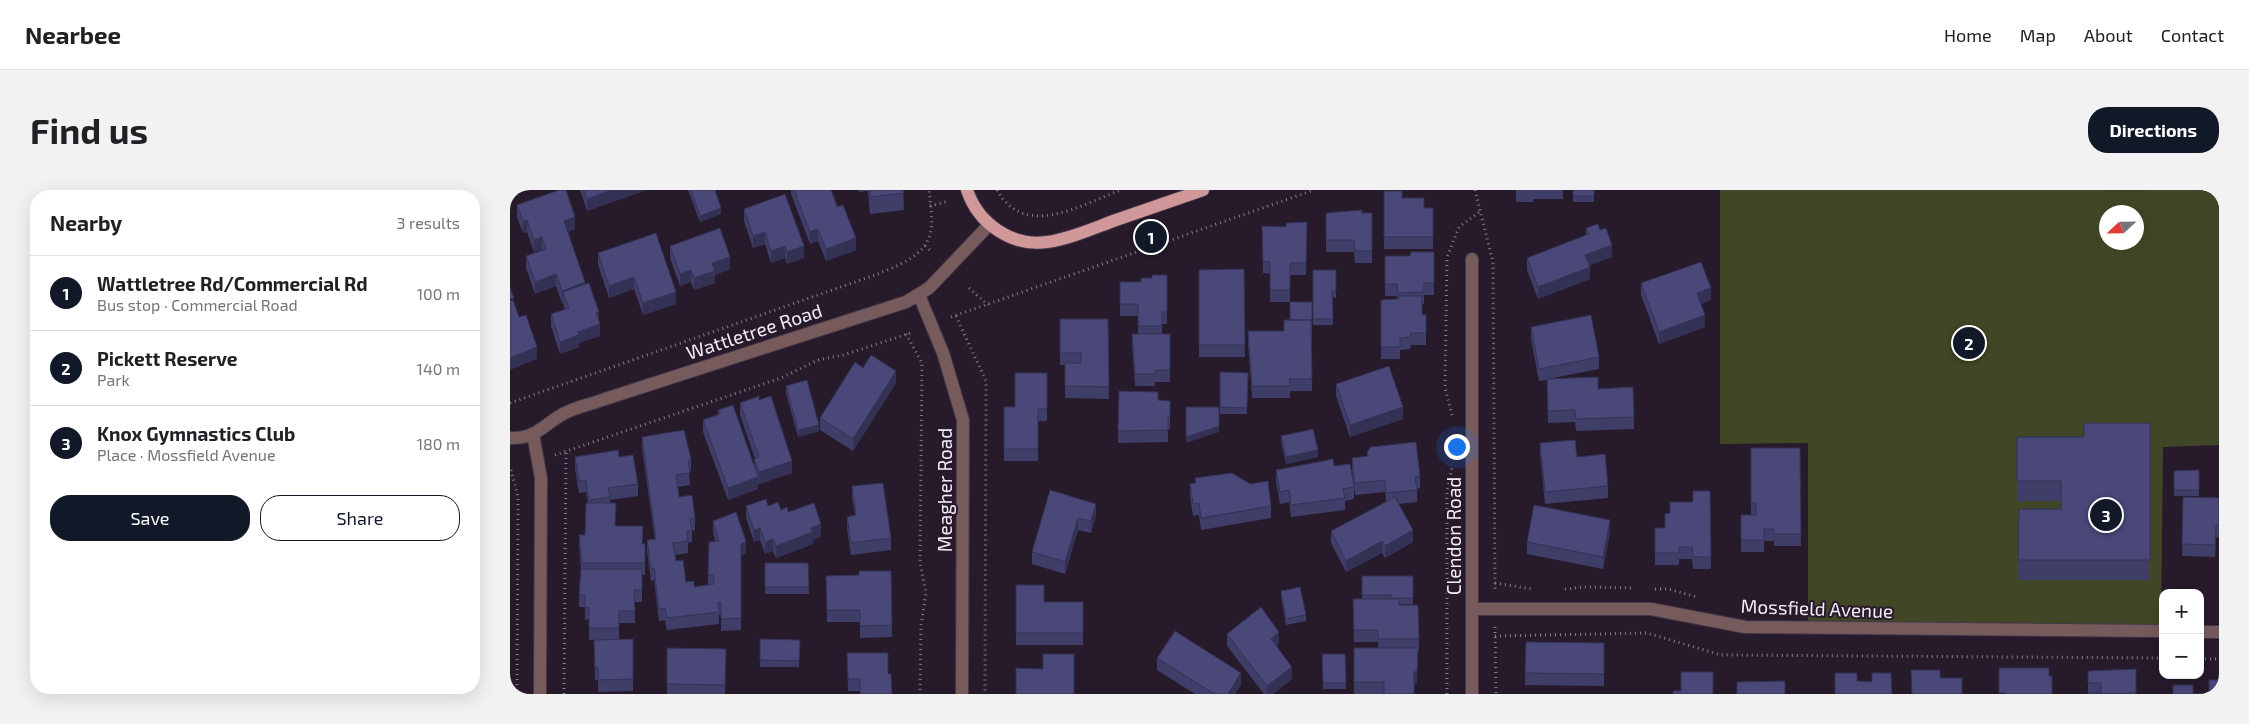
<!DOCTYPE html>
<html lang="en">
<head>
<meta charset="utf-8">
<style>
  body { margin:0; font-family:"Exo 2",sans-serif; background:#f2f2f2; color:#202124 }
  .controls { position:absolute; right:15px; bottom:15px; display:grid; overflow:hidden; border-radius:10px; box-shadow:0 5px 20px #0002 }
  .controls button { width:45px; height:45px; display:grid; place-items:center; padding:0; border:0; border-bottom:1px solid #e0e0e0; background:#fff; color:#202124; font:25px sans-serif }
  .compass { position:absolute; left:1589px; top:15px; width:45px; height:45px; border-radius:50%; background:#fff; box-shadow:0 5px 20px #0002; rotate:248deg }
  .you { position:absolute; left:946px; top:256px; width:18px; height:18px; margin:-12px; border:4px solid #fff; border-radius:50%; background:#1a73e8; box-shadow:0 0 0 8px #1a73e833 }
  .badge { display:grid; place-items:center; width:32px; height:32px; border-radius:50%; background:#111827; color:#fff; font-size:16px; font-weight:700 }
  .pin { position:absolute; translate:-50% -50%; border:2px solid #fff; box-shadow:0 1px 5px #0006 }
  .list { margin:0; padding:0; list-style:none }
  h2 { display:flex; justify-content:space-between; align-items:center; height:65px; margin:0; padding:0 20px; font-size:21px }
  h2 small { font-size:16px; font-weight:400; color:#757577 }
  .list li { display:grid; grid-template-columns:32px 1fr auto; gap:15px; align-items:center; box-sizing:border-box; height:75px; padding:0 20px; border-top:1px solid #e0e0e0 }
  .list b { display:block; font-size:19px; white-space:nowrap }
  .list p { margin:0; font-size:16px; white-space:nowrap; color:#757577 }
  .list em { font-size:16px; font-style:normal; color:#757577 }
  .actions { display:flex; gap:10px; padding:15px 20px }
  .actions a { flex:1; padding:11px 0; border:1px solid #111827; border-radius:20px; text-align:center; font-size:18px; color:#111827 }
  .actions .main { background:#111827; color:#fff }
  .map { position:relative; flex:none; width:1709px; height:504px; overflow:hidden; border-radius:20px }
  header { display:flex; align-items:center; gap:30px; box-sizing:border-box; height:70px; padding:0 25px; background:#fff; border-bottom:1px solid #e0e0e0 }
  header strong { font-size:24px }
  nav { display:flex; gap:28px; margin-inline-start:auto; font-size:18px }
  .intro { display:flex; align-items:center; justify-content:space-between; box-sizing:border-box; height:120px; padding:0 30px }
  h1 { margin:0; font-size:35px }
  .button { padding:12px 22px; border-radius:20px; background:#111827; color:#fff; font-size:18px; font-weight:700 }
  main { display:flex; gap:30px; padding:0 30px }
  aside { flex:1; background:#fff; border-radius:20px; box-shadow:0 5px 20px #0002 }
  .map>svg:first-child { display:block }
  .green { fill:#414726; fill-rule:evenodd }
  .lines { fill:none; stroke-linecap:round; stroke-linejoin:round }
  .minor-casing { stroke:#433748; stroke-width:14 }
  .major-casing { stroke:#433748; stroke-width:14 }
  .path { stroke:#877d8b; stroke-width:3; stroke-dasharray:1 4; stroke-linecap:butt }
  .minor { stroke:#775b5c; stroke-width:12 }
  .major { stroke:#d09898; stroke-width:12 }
  .wall { fill:#3f3e68 }
  .shaded-wall { fill:#333255 }
  .building { fill:#494879; stroke:#333255 }
  .labels { text-anchor:middle; dominant-baseline:central; stroke-width:4; stroke-linejoin:round; paint-order:stroke }
  .street-label { font-size:19px; fill:#f4ecf7; stroke:#261a2b }
</style>
</head>
<body>
<header>
<strong>Nearbee</strong>
<nav><a>Home</a><a>Map</a><a>About</a><a>Contact</a></nav>
</header>
<div class="intro"><h1>Find us</h1><a class="button">Directions</a></div>
<main>
<aside>
<h2>Nearby<small>3 results</small></h2>
<ul class="list">
<li><span class="badge">1</span><div><b>Wattletree Rd/Commercial Rd</b><p>Bus stop · Commercial Road</p></div><em>100 m</em></li>
<li><span class="badge">2</span><div><b>Pickett Reserve</b><p>Park</p></div><em>140 m</em></li>
<li><span class="badge">3</span><div><b>Knox Gymnastics Club</b><p>Place · Mossfield Avenue</p></div><em>180 m</em></li>
</ul>
<div class="actions"><a class="main">Save</a><a>Share</a></div>
</aside>
<div class="map">
<svg width="1709" height="504" viewBox="0 0 1709 504">
  <rect width="100%" height="100%" fill="#261a2b"/>
  <path class="green" d="M1210,0H1709V255L1653,257L1651,441L1298,439V253L1210,254ZM1596,22H1626V52H1596Z"/>
  <g class="lines">
    <defs>
      <path id="minor" d="M409,105L433,163L453,230L452,504
        M23,244L31,288L30,504
        M0,248C26,249 33,235 53,224C66,217 82,214 95,209L396,112L419,98L479,35
        M962,419H1141L1235,437L1653,441
        M1690,442H1709
        M962,504V69"/>
      <path id="major" d="M457,0C468,33 501,57 537,52C560,49 584,38 606,30C635,20 664,10 693,0"/>
    </defs>
    <use href="#minor" class="minor-casing"/>
    <use href="#major" class="major-casing"/>
    <path class="path" d="M487,0C515,50 570,15 611,0
      M965,0L983,72L985,402
      M420,16L439,11
      M415,56L422,62
      M459,98L478,115
      M446,126L476,191L475,504
      M441,127L804,0
      M396,144L412,173L410,373L416,403L411,435L410,504
      M0,213L365,85C386,76 417,67 421,40C423,27 420,13 419,0
      M942,225L935,198L937,67L949,37L972,20
      M45,265L271,188L308,170L333,165L404,142
      M1,280L8,307L7,504
      M985,393L1022,399
      M1055,399L1074,397L1123,398
      M1145,399H1158L1187,407
      M985,437L986,504
      M985,446L1137,443L1211,465L1653,468
      M1690,469H1709
      M54,504L56,261
      M937,504V301L942,278"/>
    <use href="#minor" class="minor"/>
    <use href="#major" class="major"/>
  </g>
  <path class="wall" d="M70,0H136L77,21Z
    M178,0H205L211,24L190,32Z
    M281,0H321L346,60L316,71L308,51L300,54L281,4Z
    M349,0H393L394,20L360,24L358,1L349,2Z
    M1006,0H1053V9H1023V12H1006Z
    M1063,0H1084V12H1063Z
    M874,1L892,8L914,18H923V59H874Z
    M7,15L65,39L58,42L75,94L89,132L90,146L69,153V157L50,164L41,136V124L55,120L53,112L52,113L46,96L25,104L16,78V66L32,60V59L24,62L17,42L13,43L7,27Z
    M234,19L294,68L277,74L275,68L261,73L255,54L243,58L234,31Z
    M816,23H862V73H845L844,62H816Z
    M797,32L796,85H780V112H760V84L753,83L752,36L776,37Z
    M1076,38L1090,40L1102,67L1079,75L1080,89L1028,109L1017,80V68L1076,45Z
    M160,56L220,79L205,85V93L184,100L181,92L170,96L160,68Z
    M924,62V105H914V114H912V125H916V155H901L900,159L890,160V169H871V110H887V106H875V66H900Z
    M88,63L166,114L133,125L124,99L99,108L88,75Z
    M734,79L735,167H689V80Z
    M803,80H826V108L823,107V135H803Z
    M657,85V134H652V144H660V192H645V196H625L622,156V144H628V126H610V92H631L642,88Z
    M1131,93L1201,110L1191,114L1195,137L1149,154L1131,105Z
    M802,112V201H780V208H742L738,153V141H774L780,130Z
    M550,129H598L599,209L555,208V175H550Z
    M1021,137L1089,167V179L1038,189L1088,199L1124,227V239L1066,241L1065,232L1038,233L1037,190L1029,191L1021,149Z
    M353,178L386,193L343,261L310,240V228Z
    M710,182L738,183L737,224H710Z
    M537,183V231H528V271H494V217H505Z
    M826,194L893,229L840,247L826,206Z
    M276,196L309,241L288,247L276,203Z
    M609,201L648,210L660,211V239H658V252L608,253Z
    M249,210L282,283L249,294L248,293V299L218,310L193,242V230L208,225V220L244,276L245,269L230,225V213Z
    M1640,233V390H1508L1509,319H1551V311H1507V247H1574Z
    M771,246L808,267L776,274L771,252Z
    M132,247L181,269V281H179L180,295L168,297L169,307L185,328V340L182,341V352L178,353V363L165,365L166,371L176,392L184,397L198,395L199,352L205,351L203,343V331L236,363L231,366V440L211,441V424H209V434L157,440L155,430L149,431L144,390L141,391L137,362V350H145L132,259Z
    M1030,253L1067,267L1098,296V308L1035,314L1030,265Z
    M1241,258H1290L1291,356H1264V351H1254V362H1231V325H1241Z
    M857,262L910,286V298L907,299V312L889,314L903,352L875,368L872,363L836,382L821,353V341L876,312L875,302L845,305L842,280V268L857,266Z
    M65,267H109L128,294V306L100,310V313L106,336L132,354H135V385H132V412H125V433H109V450L123,449V501L88,502V490H85L84,450H79V429L75,430V417H69V405L71,380L69,357V345H75L78,313L76,302L69,303L65,279Z
    M824,276L844,297V309L835,311V320L781,327L779,312L770,314L766,292V280Z
    M1689,280V306H1664V281Z
    M685,288L761,316V328L691,340L689,325L683,326L680,306V294L685,293Z
    M342,296L381,348V360L341,365L337,339V327L345,325L342,308Z
    M540,300L586,326L581,343L568,340L555,384L522,374V362Z
    M1200,301L1201,379H1183L1182,369H1169V375H1145V338H1155L1160,323L1183,312Z
    M1673,307L1709,308V348L1706,347L1705,367L1672,366Z
    M236,316H258L278,322L311,346L303,350V354L266,368L263,361L255,364L250,350L244,352L236,328Z
    M1100,342L1093,379L1017,364V352Z
    M255,373H298L299,404H255Z
    M381,381L382,447L350,448V432H317L316,398L349,385Z
    M852,386H903V414H889V415H908L909,461H908L907,493L904,494V504H844V458H868V452H844L843,409H852Z
    M506,395L534,412H573V455H506Z
    M771,401L796,425V431L776,435L771,407Z
    M717,444L769,454L766,456L782,489L763,504H754L717,456Z
    M250,449L290,450L289,477H250Z
    M1016,452L1094,453V496L1015,495Z
    M157,458L216,459L215,504H157Z
    M337,463H378L350,501H338Z
    M812,464H835L836,499H813Z
    M647,468L731,495L725,504H685L647,480Z
    M1626,479V504H1578V481Z
    M1401,480L1430,488L1452,504H1402Z"/>
  <path class="shaded-wall" d="M102,0H136L77,21V9Z
    M211,18V24L190,32V26Z
    M65,27V39L54,43V31Z
    M17,30V42L13,43V31Z
    M308,39V51L300,54V42Z
    M255,42V54L243,58V46Z
    M32,47V59L24,62V50Z
    M346,48V60L316,71V59Z
    M1102,55V67L1075,77V65Z
    M275,56V68L261,73V61Z
    M294,56V68L277,74V62Z
    M220,67V79L205,85V93L184,100V88L202,73Z
    M1080,77V89L1028,109V97Z
    M181,80V92L170,96V84Z
    M46,84V96L25,104V92Z
    M124,87V99L99,108V96Z
    M75,92V104L53,102V112L52,113V101Z
    M1201,98V110L1187,115V103Z
    M166,102V114L133,125V113Z
    M89,122V134L86,123Z
    M1195,125V137L1149,154V142Z
    M90,134V146L69,153V157L50,164V152L68,142Z
    M27,157V169L0,180V168Z
    M386,181V193L343,261V249Z
    M893,217V229L840,247V235Z
    M309,235V241L288,247V240Z
    M709,236V242L676,253V247Z
    M808,260V267L776,274V267Z
    M282,271V283L249,294V282Z
    M248,287V299L218,310V298Z
    M586,314V326L581,343V331Z
    M568,328V340L555,384V372Z
    M1100,330V342L1093,379V367Z
    M311,334V346L303,350V354L266,368V356L301,338Z
    M250,338V350L244,352V340Z
    M903,340V352L875,368V356Z
    M263,349V361L255,364V352Z
    M236,351V363L231,366V354Z
    M872,351V363L836,382V371Z
    M769,442V454L761,461V449Z
    M782,477V489L763,504H757V496Z
    M907,481V493L904,494V482Z
    M731,483V495L725,504H718Z"/>
  <path class="building" d="M49,0H56L65,27L54,31L75,92L52,101L46,84L25,92L16,66L36,59L32,47L24,50L17,30L13,31L7,15Z
    M74,0H102L77,9Z
    M181,0H205L211,18L190,26Z
    M284,0H321L327,17L333,15L346,48L316,59L308,39L300,42Z
    M360,0H393L394,3L360,7Z
    M1063,0H1084V6H1063Z
    M874,1H892V8H914V18H923V47H874Z
    M275,4L294,56L277,62L275,56L261,61L255,42L243,46L234,19Z
    M852,20V23H862V61H845L844,50H816V23Z
    M797,32L796,73H780V100H760V72L753,71L752,36L776,37V33Z
    M1088,34L1090,40L1096,38L1102,55L1075,65L1080,77L1028,97L1017,68L1079,44L1076,38Z
    M210,38L220,67L202,73L205,81L184,88L181,80L170,84L160,56Z
    M146,43L166,102L133,113L124,87L99,96L88,63Z
    M901,62H924V93H914V102L888,103L887,94H875V66H900Z
    M1191,72L1201,98L1187,103L1195,125L1149,142L1131,93Z
    M734,79L735,155H689V80Z
    M803,80H826V101H822L823,129H803Z
    M642,85H657V122H652V136H628V114H610V92H631V88H642Z
    M79,93L89,122L86,123L90,134L68,142L69,145L50,152L41,124L59,118L53,102Z
    M0,97L4,108L0,109Z
    M889,106H912V125H916V143H901L900,147L890,148V157H871V110L889,109Z
    M3,110L9,127L16,125L27,157L0,168V111Z
    M780,112H802V132H801V130H780Z
    M1081,125L1089,167L1029,179L1021,137Z
    M550,129H598L599,197L555,196V173H571V163H550Z
    M774,130H801L802,189H779L780,196H742L738,141H774Z
    M622,144H660V180H645V184H625Z
    M361,165L386,181L343,249L310,228L345,172L353,178Z
    M879,176L893,217L840,235L826,194Z
    M710,182L738,183L737,218L710,217Z
    M505,183H537V219H528V259H494V217H505Z
    M1088,187V199L1123,197L1124,227L1066,229L1065,220L1038,221L1037,189Z
    M297,190L309,235L288,240L276,196Z
    M609,201L648,202V210L660,211V227H658V240L608,241Z
    M249,206V210L261,206L282,271L249,282L244,269L249,267L230,213Z
    M223,215L248,287L218,298L193,230L210,224L208,220Z
    M676,217H709V236L676,247Z
    M1574,233H1640V370H1508L1509,319H1551V291H1507V247H1574Z
    M803,239L808,260L776,267L771,246Z
    M174,240L181,269L178,270L180,283L166,285L169,307L182,305L185,328L180,329L182,340L177,341L178,351L163,353L166,371L173,370L176,392L184,391V397L204,394L203,385H198L199,352L209,351L203,331L226,322L236,351L231,354V428L211,429V412H208L209,422L157,428L155,418L149,419L144,378L141,379L137,350L146,349L132,247Z
    M1065,250L1067,267L1095,264L1098,296L1035,302L1030,253Z
    M906,252L910,286L905,287L907,300L876,303L875,290L845,293L842,268L858,266L857,262L861,257Z
    M1241,258H1290L1291,344H1264V339H1254V350H1231V325H1246V313H1241Z
    M108,260L109,267L123,265L128,294L98,298L100,307L79,310L76,290L69,291L65,267Z
    M823,269L824,276L840,274L844,297L833,299L835,308L781,315L779,300L770,302L766,280Z
    M1689,280V300H1664V281Z
    M722,283L740,294L758,291L761,316L691,328L689,313L683,314L680,294L686,293L685,288Z
    M373,293L381,348L341,353L337,327L346,325L342,296Z
    M540,300L586,314L581,331L568,328L555,372L522,362Z
    M1183,301H1200L1201,367H1183L1182,357H1169V363H1145V338H1155V324L1160,323V312H1183Z
    M885,307L903,340L875,356L872,351L836,371L821,341Z
    M1673,307L1709,308V336L1706,335L1705,355L1672,354Z
    M256,309L258,316L268,312L271,320L277,317L278,322L304,313L311,334L301,338L303,342L266,356L263,349L255,352L250,338L244,340L236,316Z
    M76,313H106L105,336H133L132,354H135V373H72L69,345H75Z
    M1024,315L1100,330L1093,367L1017,352Z
    M255,373H298L299,397H255Z
    M71,379H132V400H124L125,421H109V438H79V417L75,418V405H69Z
    M349,381H381L382,435L350,436V420H317L316,386L349,385Z
    M852,386H903V408H881V405H852Z
    M506,395H534V412H573V443H506Z
    M790,397L796,425L776,429L771,401Z
    M843,409H888L889,415H908L909,449H868V440H844Z
    M751,417L769,442L761,449L782,477L757,496L717,444Z
    M665,441L731,483L718,504H704L647,468Z
    M123,449V489L88,490V478H85L84,450Z
    M250,449L290,450L289,471L250,470Z
    M1016,452L1094,453V484L1015,483Z
    M157,458L216,459L215,495L157,494Z
    M844,458H908L907,481L904,482V504H874V492H844Z
    M337,463H378V484H381L382,504H350V489H338Z
    M533,464H564V504H506V478L533,479Z
    M812,464H835L836,493H813Z
    M1489,478H1539V486H1542V504H1496V503H1489Z
    M1626,479V503L1578,504V503H1591V493H1578V481Z
    M1401,480H1430V488H1452V504H1402Z
    M1171,482H1203V504H1163V501H1171Z
    M1325,483H1347V491L1362,492V483H1381L1382,504H1325Z
    M1699,490H1709V504H1663V495H1683V504H1699Z
    M1275,491V504H1227V492Z"/>
  <g class="labels">
    <g class="street-label">
      <text transform="translate(244 141) rotate(-18)">Wattletree Road</text>
      <text transform="translate(434 300) rotate(-90)">Meagher Road</text>
      <text transform="translate(943 346) rotate(-90)">Clendon Road</text>
      <text transform="translate(1307 418) rotate(2)">Mossfield Avenue</text>
    </g>
  </g>
</svg>
<div class="controls">
<button>+</button>
<button>−</button>
</div>
<svg class="compass" viewBox="-18 -18 36 36"><path d="M0-13l5 13h-10z" fill="#e53935"/><path d="M0 13l5-13h-10z" fill="#757577"/></svg>
<div class="you"></div>
<div class="pin badge" style="left:641px;top:47px">1</div>
<div class="pin badge" style="left:1459px;top:153px">2</div>
<div class="pin badge" style="left:1596px;top:325px">3</div>
</div>
</main>
</body>
</html>
